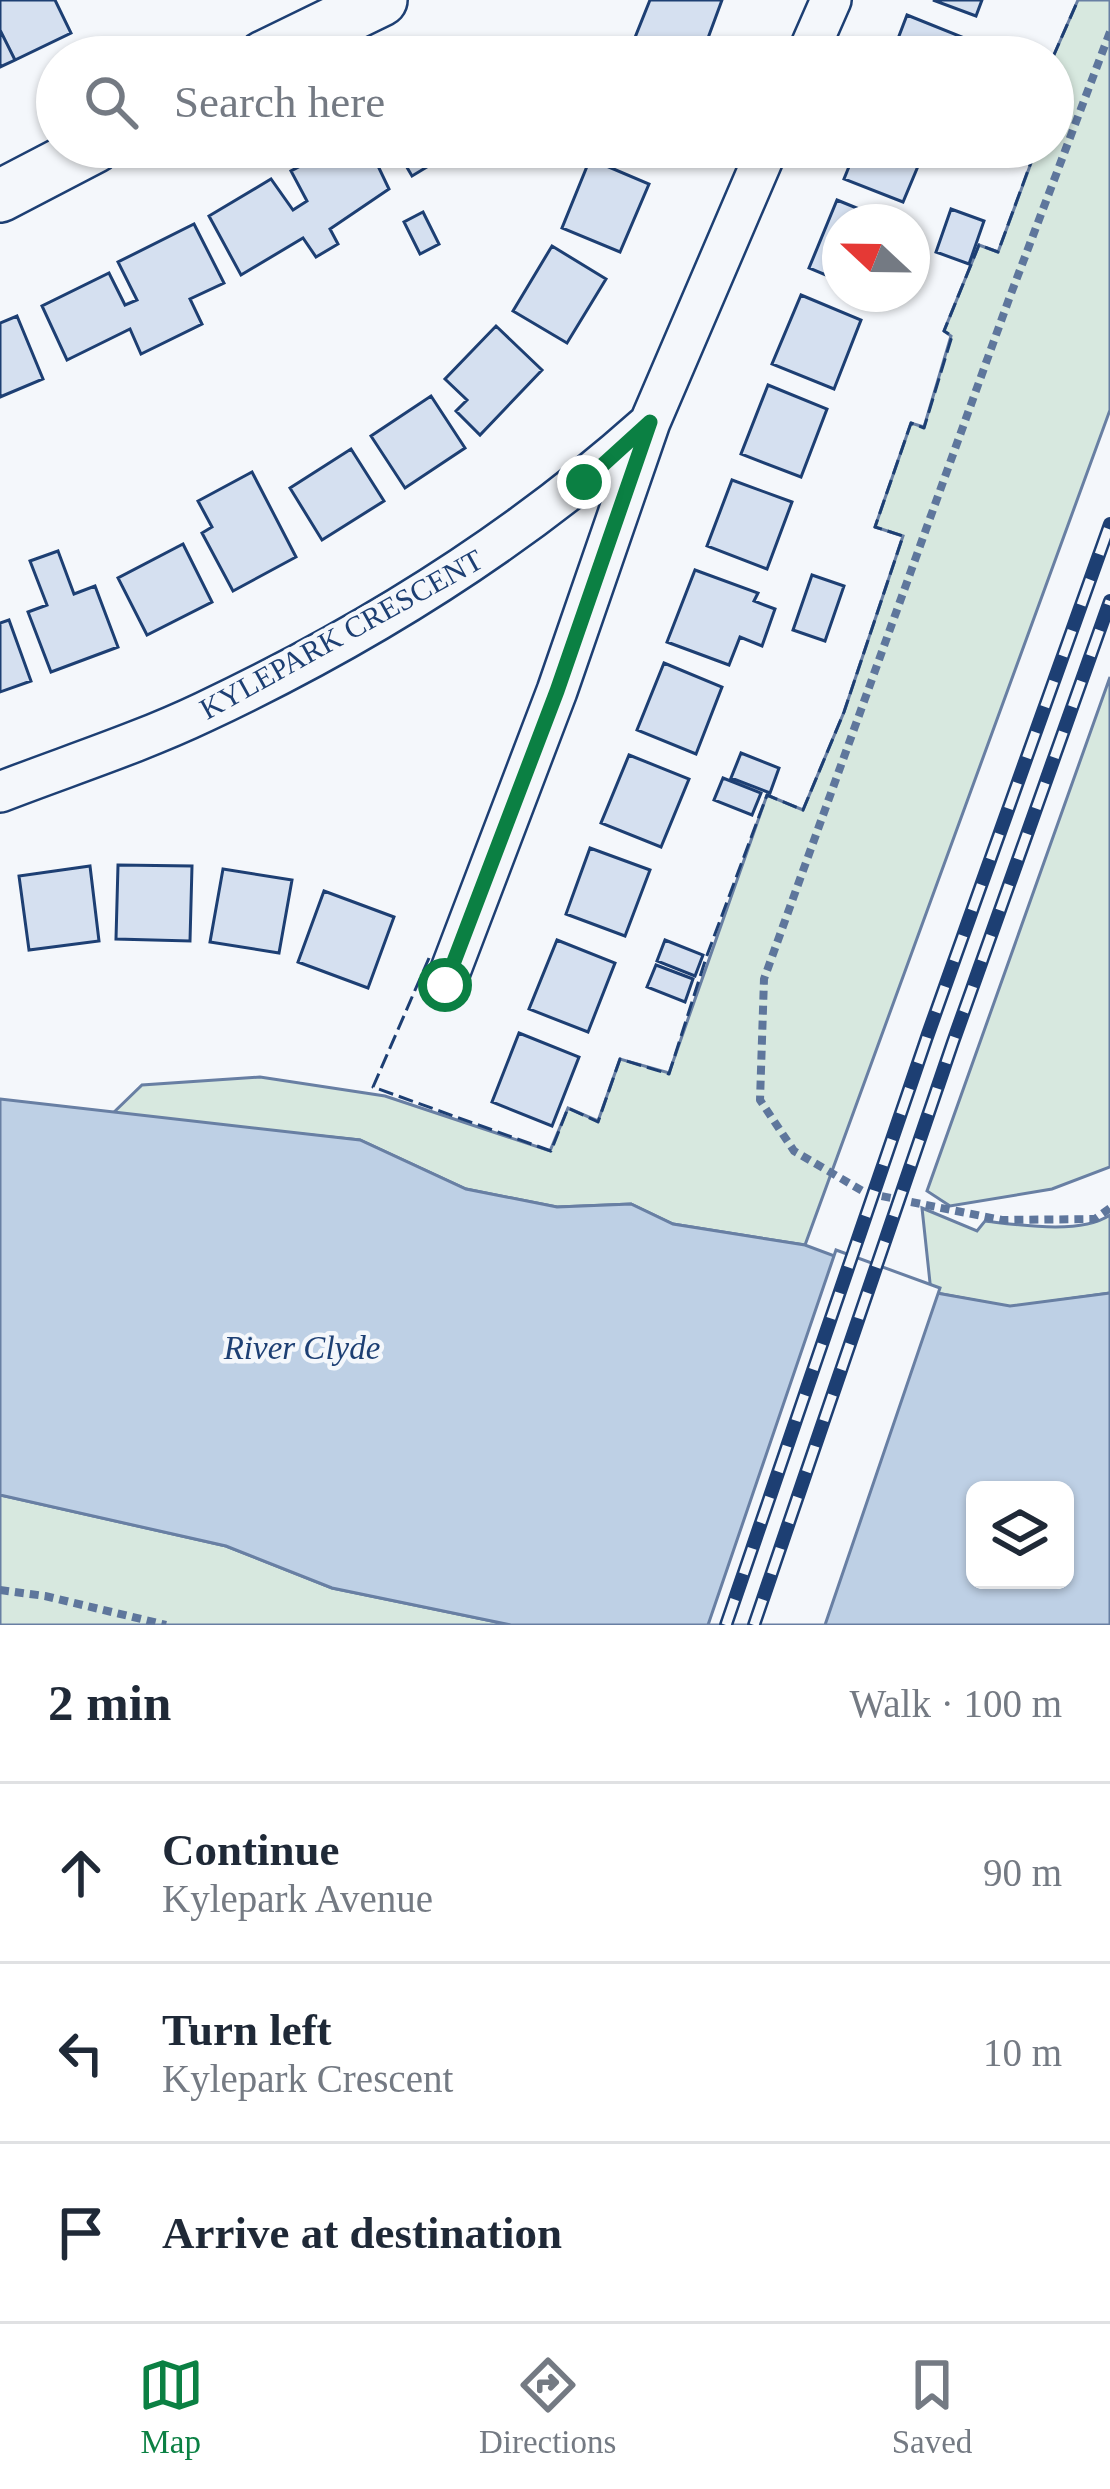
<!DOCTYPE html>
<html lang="en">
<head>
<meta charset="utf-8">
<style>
  body { margin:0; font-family:Georgia,serif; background:#f6f6f7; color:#1f2937 }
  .controls { position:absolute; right:36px; bottom:36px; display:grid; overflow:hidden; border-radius:18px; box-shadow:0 3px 9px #0004 }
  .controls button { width:108px; height:108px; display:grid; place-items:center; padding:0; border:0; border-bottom:3px solid #e0e1e3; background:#fff; color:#1f2937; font:60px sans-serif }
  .compass { position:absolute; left:822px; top:204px; width:108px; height:108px; border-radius:50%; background:#fff; box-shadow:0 3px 9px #0004; rotate:292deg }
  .stop { position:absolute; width:36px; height:36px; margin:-27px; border:9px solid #0b8043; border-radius:50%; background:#fff }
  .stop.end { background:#0b8043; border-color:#fff; box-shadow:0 3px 12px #0008 }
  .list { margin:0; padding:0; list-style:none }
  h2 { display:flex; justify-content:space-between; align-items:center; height:156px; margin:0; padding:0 48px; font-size:51px }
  h2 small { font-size:39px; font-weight:400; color:#747a83 }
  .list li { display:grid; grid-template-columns:78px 1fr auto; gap:36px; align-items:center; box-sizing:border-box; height:180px; padding:0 48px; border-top:3px solid #e0e1e3 }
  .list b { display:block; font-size:45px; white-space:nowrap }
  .list p { margin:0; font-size:39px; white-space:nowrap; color:#747a83 }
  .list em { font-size:39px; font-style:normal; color:#747a83 }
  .icon { flex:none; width:66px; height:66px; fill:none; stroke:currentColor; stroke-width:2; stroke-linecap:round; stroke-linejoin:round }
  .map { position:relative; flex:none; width:1110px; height:1625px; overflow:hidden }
  .search { position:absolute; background:#fff; box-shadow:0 3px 9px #0004; left:36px; right:36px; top:36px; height:132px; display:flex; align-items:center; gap:30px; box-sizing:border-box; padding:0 42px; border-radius:66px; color:#747a83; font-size:45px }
  .sheet { height:696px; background:#fff }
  nav { display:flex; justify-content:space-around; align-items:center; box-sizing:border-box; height:168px; border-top:3px solid #e0e1e3; background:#fff; font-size:33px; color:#747a83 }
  nav a { display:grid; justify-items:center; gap:6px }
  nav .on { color:#0b8043 }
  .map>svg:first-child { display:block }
  .green { fill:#d7e8df; stroke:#687fa3; stroke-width:3 }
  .water { fill:#bed0e5; stroke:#687fa3; stroke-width:3; fill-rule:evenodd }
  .pier { fill:#f4f7fb; stroke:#687fa3; stroke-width:3 }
  .building { fill:#d5e0f0; stroke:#1d3f73; stroke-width:3 }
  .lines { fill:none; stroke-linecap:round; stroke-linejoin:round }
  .minor-casing { stroke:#1d3f73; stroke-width:44 }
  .tertiary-casing { stroke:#1d3f73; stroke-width:56 }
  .path { stroke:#5e769c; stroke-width:8; stroke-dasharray:9 6; stroke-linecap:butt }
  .minor { stroke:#f4f7fb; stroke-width:39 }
  .tertiary { stroke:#f4f7fb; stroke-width:51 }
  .rail-casing { stroke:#1d3f73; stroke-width:14 }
  .rail { stroke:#f4f7fb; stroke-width:9; stroke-dasharray:27; stroke-linecap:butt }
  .fence { stroke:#1d3f73; stroke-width:3; stroke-dasharray:15 6; stroke-linecap:butt }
  .route { stroke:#0b8043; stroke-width:15 }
  .labels { text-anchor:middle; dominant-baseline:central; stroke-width:9; stroke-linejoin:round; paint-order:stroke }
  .street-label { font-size:30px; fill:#1d3f73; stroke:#f4f7fb }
  .water-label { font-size:33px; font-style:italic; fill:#1d3f73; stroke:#f4f7fb }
</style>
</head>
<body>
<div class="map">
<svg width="1110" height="1625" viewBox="0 0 1110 1625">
  <rect width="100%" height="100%" fill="#f4f7fb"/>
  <path class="green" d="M1078,0H1110V410L805,1245L673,1224L631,1204L557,1207L466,1189L360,1140L111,1115L142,1085L260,1077L385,1096L550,1151L568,1108L598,1121L620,1059L669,1073L767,795L803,810L844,712L903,536L875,527L911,423L924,427L951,336L944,331L979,245L998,252L1034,155L1013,147H1053V57Z
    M1110,677V1167L1052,1189L950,1206L927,1191Z
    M922,1208L977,1231L985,1221C1019,1225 1081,1235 1110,1215V1293L1010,1307L931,1292Z
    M0,1495L226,1546L332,1588L511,1625H0Z"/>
  <path class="water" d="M0,1099L360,1140L466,1189L557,1207L631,1204L673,1224L805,1245L931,1292L1010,1306L1110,1293V1625H511L332,1588L226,1546L0,1495ZM975,1490H1065V1580H975Z"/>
  <path class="pier" d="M836,1250L940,1288L825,1625H708Z"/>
  <path class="building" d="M0,0H55L71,33L15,60L0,30Z
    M650,0H722L701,57H663L632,45Z
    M933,0H982L976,16Z
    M907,15L967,39L960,57H891Z
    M0,30L15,60L0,67Z
    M337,147H369L389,189L330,229L338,244L316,257L303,238L241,275L209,216L271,179L293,210L307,201L291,171Z
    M395,147H460L412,176Z
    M510,147H552L546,161Z
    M620,147H667L661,163Z
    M857,147H926L903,202L844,179Z
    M590,159L649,184L620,252L562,228Z
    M837,200L891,222H840V281L809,268Z
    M951,209L984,221L969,264L936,252Z
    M423,212L439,244L420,254L404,222Z
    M194,224L224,283L190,299L202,324L141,354L130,329L67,360L42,306L109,273L125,305L137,300L118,262Z
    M552,246L606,279L567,343L513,311Z
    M801,295L861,320L834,389L772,364Z
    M17,316L43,379L0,397V323Z
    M496,326L542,370L480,435L456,411L467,400L445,379Z
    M768,385L827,409L801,477L741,454Z
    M431,396L465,448L405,488L371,436Z
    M351,449L384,501L322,540L290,488Z
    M252,472L296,557L233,591L202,533L212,527L198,501Z
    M732,480L792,502L767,569L707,546Z
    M183,544L212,602L147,635L118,578Z
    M58,551L74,594L95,586L118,647L51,672L28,612L47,605L30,561Z
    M695,570L758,593L754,601L775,609L762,646L740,637L729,665L667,642Z
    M812,575L844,586L825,641L793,630Z
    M9,620L31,681L0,692V623Z
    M664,663L722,687L696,754L637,730Z
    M741,753L779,768L770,793L731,778Z
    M629,755L689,779L661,847L601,823Z
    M723,778L761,793L752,815L714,800Z
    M590,848L650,870L625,936L566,914Z
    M118,865L192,866L190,941L116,939Z
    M90,866L99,941L29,950L19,876Z
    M223,869L292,880L279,953L210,942Z
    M324,891L394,917L368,988L298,962Z
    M557,940L615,963L588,1032L529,1009Z
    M665,940L703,955L695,976L657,961Z
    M656,965L693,979L685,1002L647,987Z
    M519,1033L579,1057L552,1126L492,1102Z"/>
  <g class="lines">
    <defs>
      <path id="minor" d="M806,57L831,0
        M0,792C67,766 139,743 204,712C363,637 515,543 646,426
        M445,985L557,691L650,422L768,147"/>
      <path id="tertiary" d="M264,57L381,0
        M0,196L94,147"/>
    </defs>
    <use href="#minor" class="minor-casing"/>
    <use href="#tertiary" class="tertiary-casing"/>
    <path class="path" d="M1110,32L1009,299L764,979L760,1100L794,1151L866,1193L1002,1220L1095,1219L1110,1208
      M0,1590L45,1596L166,1625"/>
    <use href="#minor" class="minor"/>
    <use href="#tertiary" class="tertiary"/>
    <defs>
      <path id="rail" d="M726,1625L928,1034L1110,524
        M754,1625L953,1042L1110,601"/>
    </defs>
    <use href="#rail" class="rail-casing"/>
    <use href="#rail" class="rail"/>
    <path class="fence" d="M1053,57L1078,0
      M429,958L373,1087L551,1151L568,1108L598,1122L620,1059L669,1074L706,958L767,795L803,810L844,712L903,536L875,527L911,423L924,428L952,336L944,331L979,245L998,252L1034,154L1013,147"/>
  </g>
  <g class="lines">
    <path class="route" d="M445,985L557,691L650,422L584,482"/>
  </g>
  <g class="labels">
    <g class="street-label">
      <text transform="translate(341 634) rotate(-29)">KYLEPARK CRESCENT</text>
    </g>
    <g class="water-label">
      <text x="302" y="1348">River Clyde</text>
    </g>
  </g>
</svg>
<div class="controls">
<button><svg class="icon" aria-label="layers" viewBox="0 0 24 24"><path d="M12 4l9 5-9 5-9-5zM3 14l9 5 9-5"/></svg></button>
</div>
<svg class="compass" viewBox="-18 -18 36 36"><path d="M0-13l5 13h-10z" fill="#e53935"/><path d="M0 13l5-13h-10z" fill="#747a83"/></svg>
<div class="stop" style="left:445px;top:985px"></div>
<div class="stop end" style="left:584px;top:482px"></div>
<div class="search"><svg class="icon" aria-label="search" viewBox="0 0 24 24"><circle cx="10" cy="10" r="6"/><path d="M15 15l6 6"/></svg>Search here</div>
</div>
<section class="sheet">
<h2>2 min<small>Walk · 100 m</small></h2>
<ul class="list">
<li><svg class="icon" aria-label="ahead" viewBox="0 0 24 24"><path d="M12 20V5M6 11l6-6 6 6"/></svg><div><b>Continue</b><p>Kylepark Avenue</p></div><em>90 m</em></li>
<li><svg class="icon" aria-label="left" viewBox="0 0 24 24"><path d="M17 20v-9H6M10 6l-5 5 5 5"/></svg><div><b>Turn left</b><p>Kylepark Crescent</p></div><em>10 m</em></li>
<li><svg class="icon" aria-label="arrive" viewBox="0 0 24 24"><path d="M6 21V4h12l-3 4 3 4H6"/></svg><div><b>Arrive at destination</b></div></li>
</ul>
</section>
<nav>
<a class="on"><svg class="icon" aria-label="map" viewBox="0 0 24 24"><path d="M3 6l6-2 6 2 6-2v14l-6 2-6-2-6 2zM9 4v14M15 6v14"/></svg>Map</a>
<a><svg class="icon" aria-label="directions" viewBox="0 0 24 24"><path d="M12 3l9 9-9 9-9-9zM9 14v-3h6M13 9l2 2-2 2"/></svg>Directions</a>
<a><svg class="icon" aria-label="saved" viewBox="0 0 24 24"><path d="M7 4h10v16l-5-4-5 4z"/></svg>Saved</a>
</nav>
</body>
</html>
